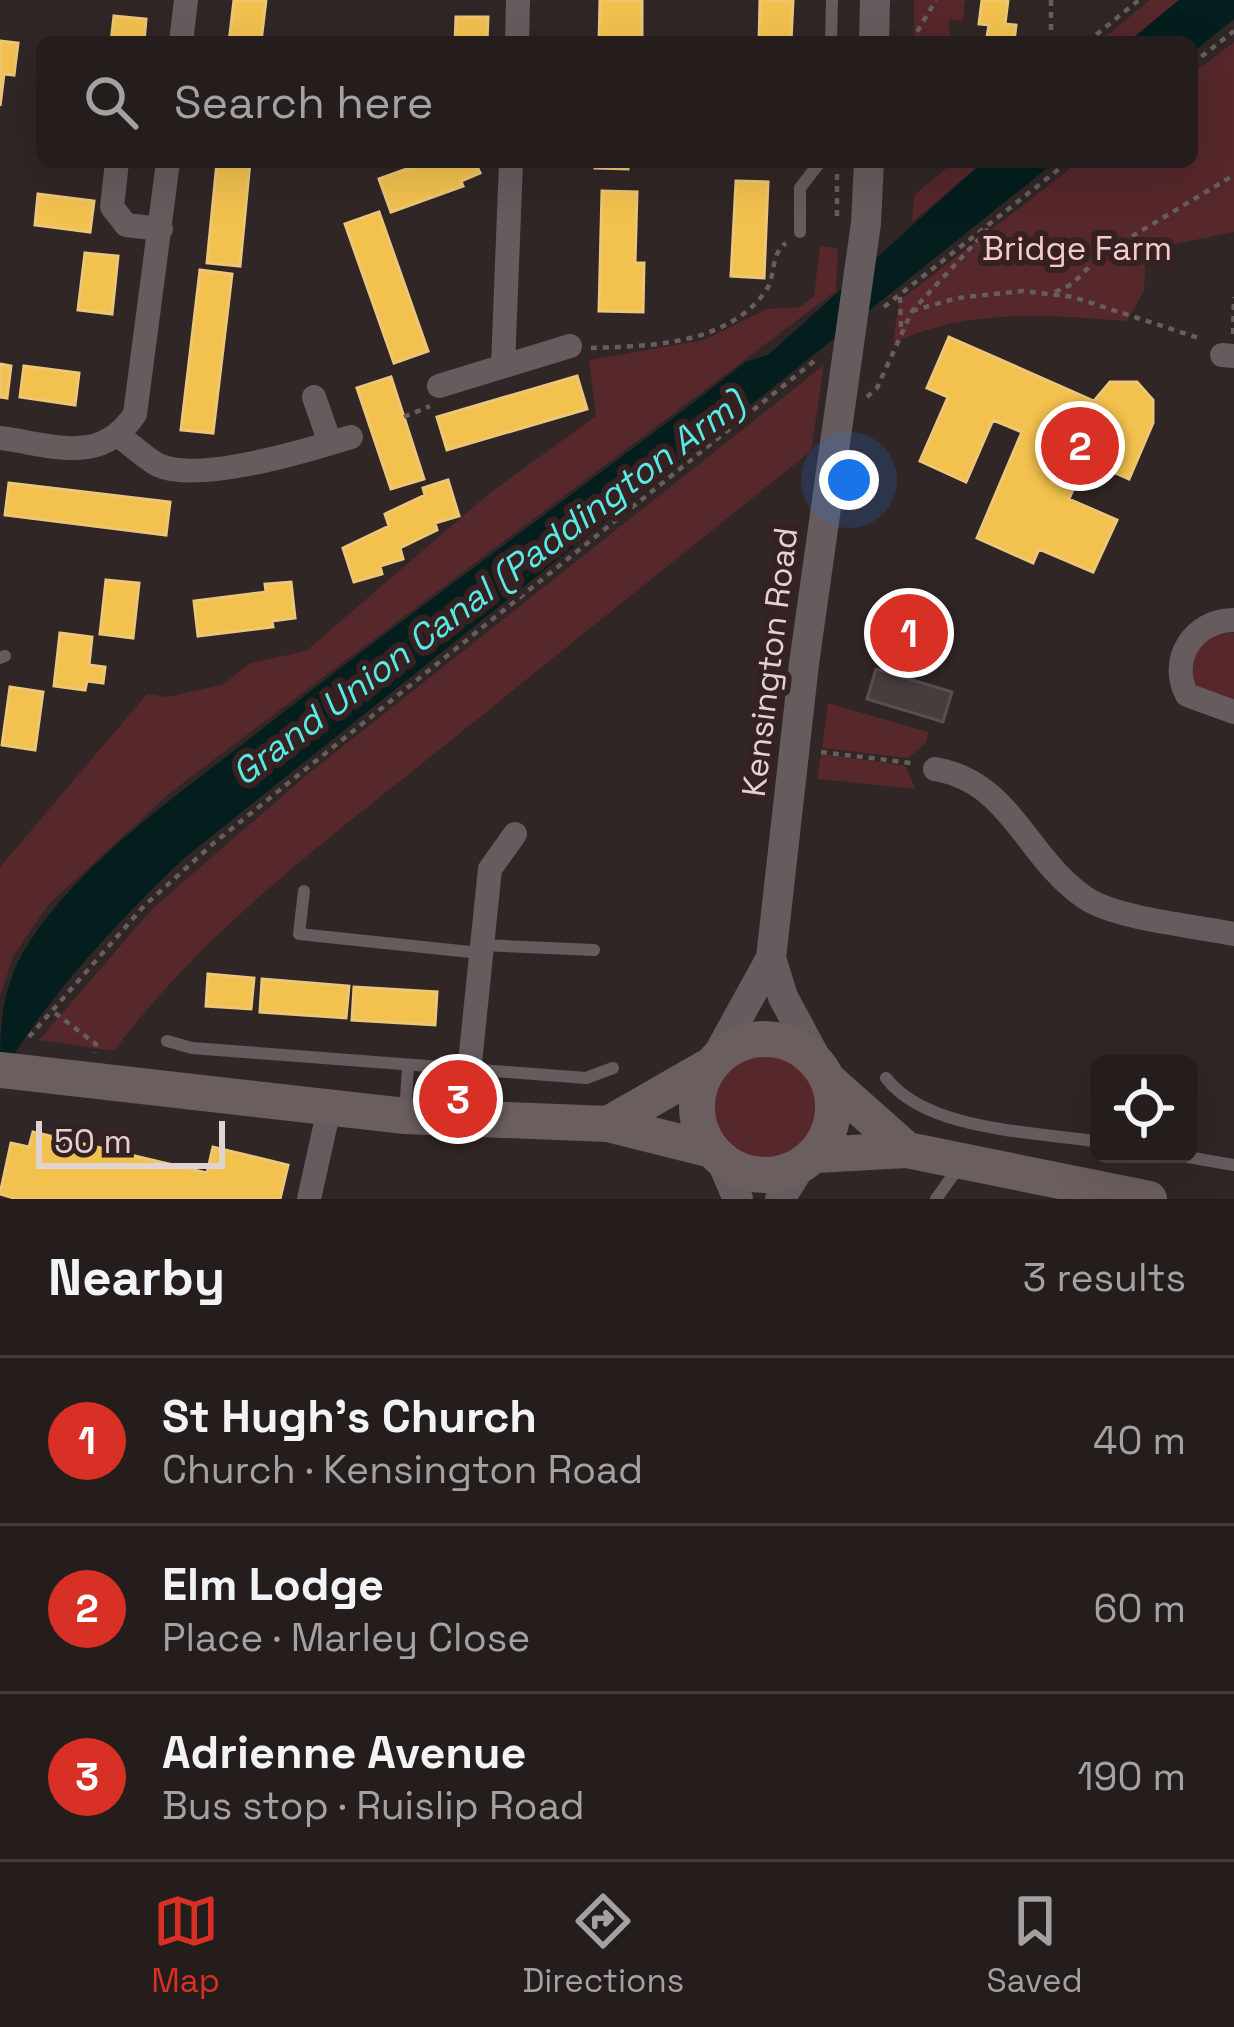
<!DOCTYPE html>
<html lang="en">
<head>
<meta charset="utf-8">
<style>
  body { margin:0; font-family:"Space Grotesk",sans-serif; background:#312929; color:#f1f3f6 }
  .controls { position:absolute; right:36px; bottom:36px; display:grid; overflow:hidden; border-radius:18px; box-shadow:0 12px 48px #0002 }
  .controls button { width:108px; height:108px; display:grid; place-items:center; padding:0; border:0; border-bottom:3px solid #423a3b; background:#251c1c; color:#f1f3f6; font:60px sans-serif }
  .scale { position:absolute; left:36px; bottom:30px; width:189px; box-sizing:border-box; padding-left:12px; border:6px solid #e2d3d3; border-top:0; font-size:33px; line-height:42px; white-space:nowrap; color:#e2d3d3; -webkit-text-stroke:9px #362122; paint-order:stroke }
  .you { position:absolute; left:849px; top:480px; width:42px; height:42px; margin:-30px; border:9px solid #fff; border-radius:50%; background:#1a73e8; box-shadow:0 0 0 18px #1a73e833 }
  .badge { display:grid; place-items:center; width:78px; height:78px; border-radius:50%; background:#d93025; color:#fff; font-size:39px; font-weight:700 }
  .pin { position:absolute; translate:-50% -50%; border:6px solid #fff; box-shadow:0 3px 12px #0006 }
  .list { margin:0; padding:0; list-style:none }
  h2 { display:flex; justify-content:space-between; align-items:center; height:156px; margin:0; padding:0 48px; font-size:51px }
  h2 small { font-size:39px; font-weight:400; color:#a3a1a3 }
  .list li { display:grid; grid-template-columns:78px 1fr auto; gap:36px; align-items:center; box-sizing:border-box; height:168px; padding:0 48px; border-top:3px solid #423a3b }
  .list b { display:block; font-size:45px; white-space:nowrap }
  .list p { margin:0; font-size:39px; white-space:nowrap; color:#a3a1a3 }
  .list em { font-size:39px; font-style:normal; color:#a3a1a3 }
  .icon { flex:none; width:66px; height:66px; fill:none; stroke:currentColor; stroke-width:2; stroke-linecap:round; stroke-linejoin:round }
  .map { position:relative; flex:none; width:1234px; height:1199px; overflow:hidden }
  .search { position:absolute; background:#251c1c; box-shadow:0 12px 48px #0002; left:36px; right:36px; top:36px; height:132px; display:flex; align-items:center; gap:30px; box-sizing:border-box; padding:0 42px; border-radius:18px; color:#a3a1a3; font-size:45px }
  .sheet { height:660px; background:#251c1c }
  nav { display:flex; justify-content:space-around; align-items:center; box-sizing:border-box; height:168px; border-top:3px solid #423a3b; background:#251c1c; font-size:33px; color:#a3a1a3 }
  nav a { display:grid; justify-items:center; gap:6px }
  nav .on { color:#d93025 }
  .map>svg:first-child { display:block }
  .green { fill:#56272b }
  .water { fill:#041e1d }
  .homes { fill:#f2c14e; stroke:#edc676; stroke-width:3 }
  .public { fill:#17a398; stroke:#54b1aa; stroke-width:3 }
  .building { fill:#473d3d; stroke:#5a4f50; stroke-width:3 }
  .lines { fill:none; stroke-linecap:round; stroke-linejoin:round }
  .path { stroke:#675d5d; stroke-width:4.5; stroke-dasharray:6 6; stroke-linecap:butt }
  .service { stroke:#675c5d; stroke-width:12 }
  .minor { stroke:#675c5d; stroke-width:24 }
  .tertiary { stroke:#675c5d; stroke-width:30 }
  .secondary { stroke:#6b5e5e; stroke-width:36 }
  .labels { text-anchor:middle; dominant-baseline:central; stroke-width:12; stroke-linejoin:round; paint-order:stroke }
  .park-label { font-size:33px; fill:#f6cacc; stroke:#362122 }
  .street-label { font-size:33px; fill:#e2d3d3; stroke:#362122 }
  .water-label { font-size:36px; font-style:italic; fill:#58eae4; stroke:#362122 }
</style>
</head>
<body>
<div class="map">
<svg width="1234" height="1199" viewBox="0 0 1234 1199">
  <rect width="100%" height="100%" fill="#312626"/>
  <path class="green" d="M914,0H965L963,20H949L950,42H914Z
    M1150,0H1179L1128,42H1099Z
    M1234,42V232L1146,250L1144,291L1127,321C1045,315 969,308 893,343L899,301L1079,162H1192V74Z
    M954,162H983L912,222L914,195Z
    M820,246L838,248L836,291L171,792L48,905L13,957L0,996V867L147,694L167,697L224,684L250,663L306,651L491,492L596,416L589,360L704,340L767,309L800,307L814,296Z
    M824,365L811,451C685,552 559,653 434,754C320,845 202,933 114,1051L39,1040L153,908L308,774Z
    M1223,631L1234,633V699L1193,686L1190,660L1208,638Z
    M828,703L928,732L926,743L908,758L822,748Z
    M821,754L906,766L915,789L817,779Z
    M713 1105a55 55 0 1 1 110 0a55 55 0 1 1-110 0Z"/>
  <path class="water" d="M1179,0H1234V19L1192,53V42H1128Z
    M983,162H1055L183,859C116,924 47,996 0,1077C0,1031 0,995 22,954C75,865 173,799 253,736C415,608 584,488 747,361L768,355Z"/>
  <path class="homes" d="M234,0H266L261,42H229Z
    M600,0H642V39L599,42Z
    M760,0H793L791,42H759Z
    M982,0H1008L1005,24L1016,25L1014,42H986L989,25L979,24Z
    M114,16L146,19L144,42H111Z
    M456,17H488L487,42H455Z
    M0,41L18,43L14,75L4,74L0,106Z
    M217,162H250L240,266L207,263Z
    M426,162H475L480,173L461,181L463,186L391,212L379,179Z
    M595,162H628V169L595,168Z
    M736,181L768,182L764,278L731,276Z
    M602,191L637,192L635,263H644L643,312L599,311Z
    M38,194L94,201L90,232L35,225Z
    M379,212L428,351L394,363L345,224Z
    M85,253L118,256L112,314L78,310Z
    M200,270L232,274L213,433L181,430Z
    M949,337L1094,401L1110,382H1137L1153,400V423L1129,479L1086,460L1069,499L1117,520L1093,572L1039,549L1033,563L977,538L1022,432L993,420L966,482L920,461L948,397L927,388Z
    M0,364L11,366L7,398L0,397Z
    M24,366L79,373L75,405L20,397Z
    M577,376L587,409L447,450L437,417Z
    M391,377L424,479L391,489L357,388Z
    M448,480L459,516L435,523L437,530L400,548L403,559L380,566L382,574L354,582L343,548L389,526L385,514L425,495L423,488Z
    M9,483L170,502L166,535L5,515Z
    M106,580L139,583L133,638L100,634Z
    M291,582L295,618L272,621L273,627L198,636L194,601L266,592L265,584Z
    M60,633L92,637L89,665L105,667L103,683L87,681L85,690L54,686Z
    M10,687L43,692L35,750L2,745Z
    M208,974L254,978L251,1009L206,1006Z
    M262,979L349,986L346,1018L260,1012Z
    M354,987L437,992L435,1025L352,1020Z
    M33,1132L207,1173L213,1147L288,1165L280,1199H17L0,1194L11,1143L29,1147Z"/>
  <path class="public" d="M887,596L941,604L930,670L877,661Z"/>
  <path class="building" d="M876,669L952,692L943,722L867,699Z"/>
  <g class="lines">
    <path class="path" d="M1051,0V42
      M911,42L936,0
      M1087,42L1139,0
      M1192,64L1234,31
      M837,174V216
      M1055,292L1072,284L1101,255L1234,175
      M900,297L901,328
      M884,307L1068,162
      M912,311L957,298L1023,291L1073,297L1202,339
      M1233,334L1234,297
      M591,348C650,346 726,345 765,292C777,275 769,256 786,243
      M867,397L877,388L912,311L988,229
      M404,417L430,406
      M821,752L911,763
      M55,1013L96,1044L95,1053
      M29,1037L144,906L215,842L818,358"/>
    <path class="service" d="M831,42L832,0
      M800,232V188L820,162
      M0,658L5,656
      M304,891L299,934L480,953
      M482,945L594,950
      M167,1041L192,1048L586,1078L613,1068
      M886,1078C928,1132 1034,1131 1099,1142
      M405,1114L408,1067
      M1170,1154L1234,1165
      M936,1199L961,1164"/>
    <path class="minor" d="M181,42L186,0
      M517,42L518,0
      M117,162L112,207L126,225L161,229
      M1222,355L1234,356
      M503,366L511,162
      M439,386L570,346
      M314,397L330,443
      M120,437C132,445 145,458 158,465C199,484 309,450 351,437
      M0,438C54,445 101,466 135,414L168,162
      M1234,620C1194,620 1168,659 1187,695L1234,712
      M935,769C1012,782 1026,859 1087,899C1119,919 1195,926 1234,934
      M469,1072L490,869L515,834
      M309,1199L329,1109"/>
    <path class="tertiary" d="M874,42L875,0
      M717,1056L771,958
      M817,1060L783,997L771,958L804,664L866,223L869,162
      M721,1160L738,1199
      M780,1199L802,1164"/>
    <path class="secondary" d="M697 1107a68 68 0 1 1 136 0a68 68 0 1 1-136 0Z
      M0,1070L405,1116L608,1124L708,1149
      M827,1079L907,1150
      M608,1124L709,1066
      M815,1155L907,1150L1149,1199"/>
  </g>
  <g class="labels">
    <g class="park-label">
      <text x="1077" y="249">Bridge Farm</text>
    </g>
    <g class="street-label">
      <text transform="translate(770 662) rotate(-83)">Kensington Road</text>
    </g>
    <g class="water-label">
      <text transform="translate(488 588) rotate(-37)">Grand Union Canal (Paddington Arm)</text>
    </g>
  </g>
</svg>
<div class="controls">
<button><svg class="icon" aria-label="locate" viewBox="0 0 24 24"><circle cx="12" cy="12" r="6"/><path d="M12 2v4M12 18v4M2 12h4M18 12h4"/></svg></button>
</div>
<div class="scale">50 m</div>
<div class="you"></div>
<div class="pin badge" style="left:909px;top:633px">1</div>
<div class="pin badge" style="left:1080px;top:446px">2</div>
<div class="pin badge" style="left:458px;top:1099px">3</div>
<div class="search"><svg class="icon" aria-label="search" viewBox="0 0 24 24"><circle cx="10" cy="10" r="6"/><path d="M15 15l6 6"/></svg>Search here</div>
</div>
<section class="sheet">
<h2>Nearby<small>3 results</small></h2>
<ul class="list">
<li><span class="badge">1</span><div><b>St Hugh's Church</b><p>Church · Kensington Road</p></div><em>40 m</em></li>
<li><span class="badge">2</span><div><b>Elm Lodge</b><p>Place · Marley Close</p></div><em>60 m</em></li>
<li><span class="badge">3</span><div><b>Adrienne Avenue</b><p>Bus stop · Ruislip Road</p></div><em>190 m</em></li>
</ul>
</section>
<nav>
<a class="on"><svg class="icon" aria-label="map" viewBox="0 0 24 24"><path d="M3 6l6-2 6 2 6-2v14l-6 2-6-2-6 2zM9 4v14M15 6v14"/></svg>Map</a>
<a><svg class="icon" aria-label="directions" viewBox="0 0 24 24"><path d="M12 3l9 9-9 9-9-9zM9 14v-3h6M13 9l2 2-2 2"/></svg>Directions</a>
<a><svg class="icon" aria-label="saved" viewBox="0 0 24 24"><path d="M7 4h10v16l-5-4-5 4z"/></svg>Saved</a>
</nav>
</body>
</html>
